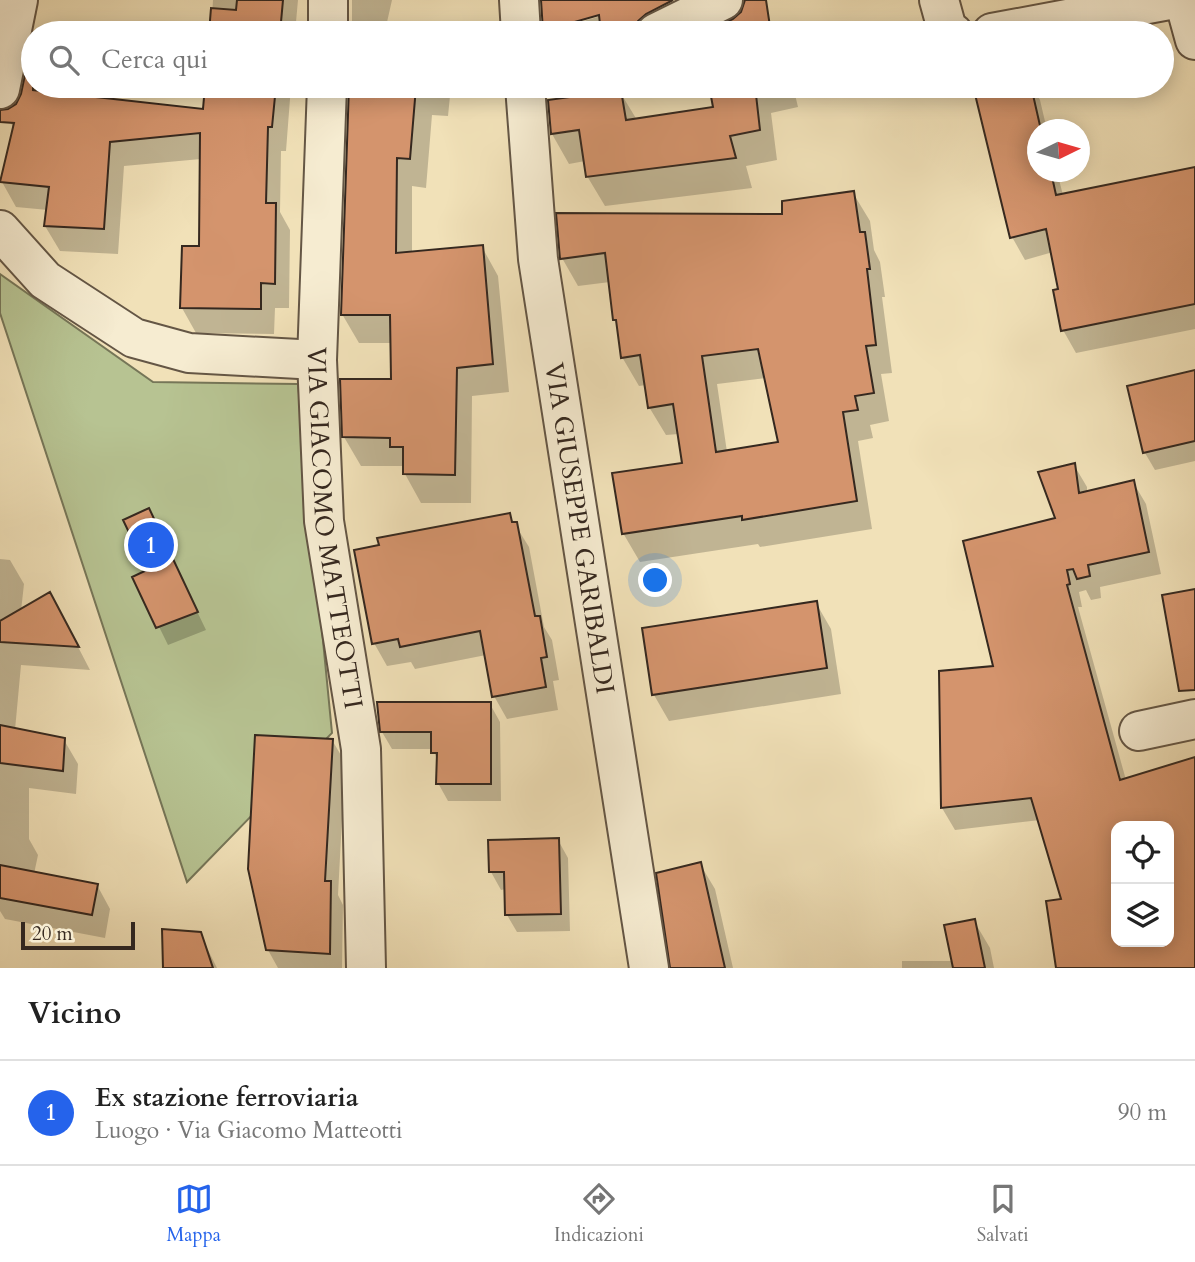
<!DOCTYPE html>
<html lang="it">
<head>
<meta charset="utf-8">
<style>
  body { margin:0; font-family:Cardo,serif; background:#f2f2f2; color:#222 }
  .controls { position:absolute; right:21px; bottom:21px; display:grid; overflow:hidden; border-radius:14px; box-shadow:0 4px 18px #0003 }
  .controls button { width:63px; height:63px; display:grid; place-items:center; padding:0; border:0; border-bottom:2px solid #e0e0e0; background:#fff; color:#222; font:35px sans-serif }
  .compass { position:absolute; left:1027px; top:119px; width:63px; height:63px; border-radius:50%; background:#fff; box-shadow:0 4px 18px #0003; rotate:85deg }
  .scale { position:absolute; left:21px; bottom:18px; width:114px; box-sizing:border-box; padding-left:7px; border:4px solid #35281f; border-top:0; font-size:19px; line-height:24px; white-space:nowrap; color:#35281f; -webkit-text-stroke:5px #f6ecd1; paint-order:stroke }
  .you { position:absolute; left:656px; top:581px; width:24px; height:24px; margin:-18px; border:5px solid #fff; border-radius:50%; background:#1a73e8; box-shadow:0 0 0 10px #1a73e833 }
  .badge { display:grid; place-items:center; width:46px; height:46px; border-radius:50%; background:#2563eb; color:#fff; font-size:23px; font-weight:700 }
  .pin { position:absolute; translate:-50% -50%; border:4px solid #fff; box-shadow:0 2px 7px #0006 }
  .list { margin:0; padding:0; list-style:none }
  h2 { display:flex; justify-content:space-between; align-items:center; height:91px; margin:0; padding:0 28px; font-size:30px }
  h2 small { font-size:23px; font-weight:400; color:#767676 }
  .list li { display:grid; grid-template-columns:46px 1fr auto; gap:21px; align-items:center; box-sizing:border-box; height:105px; padding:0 28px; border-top:2px solid #e0e0e0 }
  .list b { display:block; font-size:26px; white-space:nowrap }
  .list p { margin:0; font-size:23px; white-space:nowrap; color:#767676 }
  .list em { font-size:23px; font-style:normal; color:#767676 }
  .icon { flex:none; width:38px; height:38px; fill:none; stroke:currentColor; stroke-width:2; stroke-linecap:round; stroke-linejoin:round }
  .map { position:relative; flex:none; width:1195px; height:968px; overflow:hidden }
  .search { position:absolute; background:#fff; box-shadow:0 4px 18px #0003; left:21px; right:21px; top:21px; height:77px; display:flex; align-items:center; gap:18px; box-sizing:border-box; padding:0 24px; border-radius:38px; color:#767676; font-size:26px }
  .sheet { height:196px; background:#fff }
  nav { display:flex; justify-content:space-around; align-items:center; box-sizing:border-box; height:98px; border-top:2px solid #e0e0e0; background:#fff; font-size:19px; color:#767676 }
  nav a { display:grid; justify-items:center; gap:4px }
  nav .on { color:#2563eb }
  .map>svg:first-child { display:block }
  .green { fill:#b7c392; stroke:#767658; stroke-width:2 }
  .shadow { fill:#0003; fill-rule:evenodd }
  .building { fill:#d4946d; stroke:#35281f; stroke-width:2; fill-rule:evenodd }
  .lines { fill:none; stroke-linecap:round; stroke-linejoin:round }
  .minor-casing { stroke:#645645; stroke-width:42 }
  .tertiary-casing { stroke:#645645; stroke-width:42 }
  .minor { stroke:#f6ecd1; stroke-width:38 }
  .tertiary { stroke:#f6ecd1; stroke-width:38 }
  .labels { text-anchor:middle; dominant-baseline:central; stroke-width:5; stroke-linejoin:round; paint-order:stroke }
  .street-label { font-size:26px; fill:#35281f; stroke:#f6ecd1 }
</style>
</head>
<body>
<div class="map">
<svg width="1195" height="968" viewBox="0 0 1195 968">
  <rect width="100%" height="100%" fill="#f1e1b8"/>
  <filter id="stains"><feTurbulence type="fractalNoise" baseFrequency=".00286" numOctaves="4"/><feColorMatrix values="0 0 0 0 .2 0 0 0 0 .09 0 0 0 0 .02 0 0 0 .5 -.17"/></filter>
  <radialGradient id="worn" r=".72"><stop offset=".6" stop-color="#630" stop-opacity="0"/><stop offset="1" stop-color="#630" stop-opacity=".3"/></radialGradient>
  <path class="green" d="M0,274L153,382L298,384L332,733L187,882L0,313Z"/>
  <path class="shadow" d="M213,0H298L295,33H211Z
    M352,0H392L385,31L400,33H352Z
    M542,0H645L555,26V29L658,0H670L672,24L639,33H546Z
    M778,22L785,33H724Z
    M33,44V86H95L92,98L205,111L207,86H291L286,151H281L280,212L290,230L289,308H275L274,334L196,333L182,308L200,248L201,159L124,166L118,254L60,251L45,226L48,210L16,207L2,182L14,130L11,123L12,108L18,104L23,94Z
    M346,86H451L448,116L432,115L426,188L412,186V253L482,247L498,276L509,392L472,396L471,503H421L405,474L403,466H361L344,437L393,381L392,343H359L342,314L350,94Z
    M711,86H793L798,107L771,113L777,160L746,166L752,188L605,206L587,176L585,161L569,164L552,134L550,101L620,92L637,120L715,109Z
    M995,86H1032L1040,100L1047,130H1038V172H1057L1063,195L1195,168V329L1076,353L1063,330L1060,290L1053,252L1025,260L1012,237L976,90Z
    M853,193L870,221L874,250L880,262L885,297H882L892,373L881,374L889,421L870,425L873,438L858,441L872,529L760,547L758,544L640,562L623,533L684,465L679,434L666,435L649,407L646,385L639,386L622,357L610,282L578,286L562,258L784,216ZM766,378L780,444L727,452L717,384Z
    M1195,372V461L1155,470L1145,453L1129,387Z
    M1074,465L1087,487V492L1133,482L1146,504L1161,574L1100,587L1101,598L1091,600L1086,590L1079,592L1082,607H1078L1126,780L1195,759V884L1169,892V826H1116V907L1075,920L1040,820L955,830L942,808L941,673L995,667L1057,519Z
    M148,510L206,630L168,645L135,578L149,571Z
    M509,515L529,547L544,627L552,640L559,680L553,681L558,710L507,719L494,696L486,655L415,669L411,662L387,666L374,643Z
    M0,559L10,560L24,584L21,611L63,618L90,670L21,665L15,730L64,740L78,764L76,794L29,788V839L38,855L34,874L97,885L110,909L105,938L5,919L0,911Z
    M816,603L831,629L841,694L669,721L654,695L644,629Z
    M490,704L500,722L501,801H448L438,783V762L433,749H392L382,732Z
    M332,740L345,762L338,895L343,905L342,968H278L268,950Z
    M558,840L568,858L570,931L517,932L507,915L506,889L501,890L491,872Z
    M700,864L715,889L733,968H672Z
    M1195,911V968H1058L1053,931L1116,922V942H1169V914Z
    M974,921L990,948L994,968H902V961H953Z
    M200,934L217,968H165Z"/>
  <path class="building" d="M237,0H283L280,33H209L211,8L236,10Z
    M541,0H673L646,14L638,21L634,33H601L599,15L543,31Z
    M745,0H766L771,33H705L733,19L741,12Z
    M350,24L412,33H350Z
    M32,41L33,90L203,109L205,86H276L272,127H268L266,203H276L275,284L261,283V309L180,308L182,246H199L200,133L110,142L104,229L44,226L49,187L0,182L14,123L0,122V110L8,109L16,104L21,94Z
    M349,86H432L416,87L410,159L397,158L396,253L483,245L493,364L457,368L455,475L403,474V447H390V438L342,437L340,379H391L390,315H341Z
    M709,86H755L760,130L730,136L736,158L586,177L579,130L551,134L548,100L621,90L626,120L713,107Z
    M973,86H1031L1041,130H1038V172H1051L1056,195L1195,167V304L1061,331L1053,290L1058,289L1046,229L1010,238Z
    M854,191L860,232H865L870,269H867L876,345L866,346L874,393L855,396L858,410L843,412L857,501L742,520V516L622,534L612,473L682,463L673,404L648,408L640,355L621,358L616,320H613L605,253L560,259L556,213L782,214V201ZM758,349L778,442L716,452L702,356Z
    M1195,370V441L1143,453L1127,386Z
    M1075,463L1079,493L1134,480L1149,552L1088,565L1090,576L1077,579L1073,569L1067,570L1070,584L1067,585L1120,780L1195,757V968H1056L1046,901L1061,899L1031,798L941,808L939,671L993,666L963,541L1055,518L1038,472ZM1116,826H1169V942H1116Z
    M149,508L198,612L156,628L132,577L147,570L123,520Z
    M510,513L512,522H517L535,616H540L547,657L541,658L546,687L492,697L480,631L400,647L398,639L372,644L354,550L379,545L377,538Z
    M1195,589V690L1179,691L1162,595Z
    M50,592L79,647L0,642V621Z
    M817,601L827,668L652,695L642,628Z
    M377,702H491V784H436L437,753H431V732H380Z
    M0,725L65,738L63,771L0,763Z
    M255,735L333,739L325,881H331L330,954L266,950L248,869Z
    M559,838L561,914L505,915L504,872H489L488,840Z
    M701,862L725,968H670L656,873Z
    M0,865L98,884L92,915L0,898Z
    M975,919L985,968H953L944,925Z
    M162,929L201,932L213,968H163Z"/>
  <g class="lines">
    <defs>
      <g id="minor">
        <path d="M519,0L521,33"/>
        <path d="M939,0L947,29L953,33"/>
        <path d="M1184,0L1195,40"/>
        <path d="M328,33V0"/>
        <path d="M992,33L1169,0"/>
        <path id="s1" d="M327,86L317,360L324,521L361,749L366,968"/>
        <path id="s2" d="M525,86L538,259L649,968"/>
        <path d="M0,89L18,0"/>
        <path d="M0,230L45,280L134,338L189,353L317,360"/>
        <path d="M1139,731L1195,719"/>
      </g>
      <path id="tertiary" d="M656,33L723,0"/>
    </defs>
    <use href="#minor" class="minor-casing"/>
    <use href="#tertiary" class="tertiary-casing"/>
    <use href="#minor" class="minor"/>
    <use href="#tertiary" class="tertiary"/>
  </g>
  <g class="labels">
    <g class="street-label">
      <text stroke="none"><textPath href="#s1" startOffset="443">VIA GIACOMO MATTEOTTI</textPath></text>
      <text stroke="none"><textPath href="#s2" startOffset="446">VIA GIUSEPPE GARIBALDI</textPath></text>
    </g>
  </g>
  <rect width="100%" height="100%" filter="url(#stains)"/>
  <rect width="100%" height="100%" fill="url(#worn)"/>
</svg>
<div class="controls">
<button><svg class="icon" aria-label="locate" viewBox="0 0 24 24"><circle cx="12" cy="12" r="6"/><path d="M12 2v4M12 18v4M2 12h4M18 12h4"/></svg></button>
<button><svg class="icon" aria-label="layers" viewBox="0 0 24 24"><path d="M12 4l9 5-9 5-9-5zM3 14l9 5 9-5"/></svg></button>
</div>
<svg class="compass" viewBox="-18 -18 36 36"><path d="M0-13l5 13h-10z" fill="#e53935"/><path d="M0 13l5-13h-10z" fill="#767676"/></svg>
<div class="scale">20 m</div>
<div class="you"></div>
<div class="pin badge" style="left:151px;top:545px">1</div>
<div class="search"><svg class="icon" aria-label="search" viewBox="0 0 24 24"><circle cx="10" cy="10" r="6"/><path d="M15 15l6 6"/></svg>Cerca qui</div>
</div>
<section class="sheet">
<h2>Vicino<small></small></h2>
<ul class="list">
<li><span class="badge">1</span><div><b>Ex stazione ferroviaria</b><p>Luogo · Via Giacomo Matteotti</p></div><em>90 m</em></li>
</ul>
</section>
<nav>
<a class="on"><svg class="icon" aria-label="map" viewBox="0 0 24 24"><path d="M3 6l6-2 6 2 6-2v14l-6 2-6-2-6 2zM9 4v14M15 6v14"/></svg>Mappa</a>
<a><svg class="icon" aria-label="directions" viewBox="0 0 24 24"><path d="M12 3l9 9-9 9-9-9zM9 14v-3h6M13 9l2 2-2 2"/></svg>Indicazioni</a>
<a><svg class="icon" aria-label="saved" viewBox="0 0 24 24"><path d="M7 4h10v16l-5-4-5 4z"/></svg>Salvati</a>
</nav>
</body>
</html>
